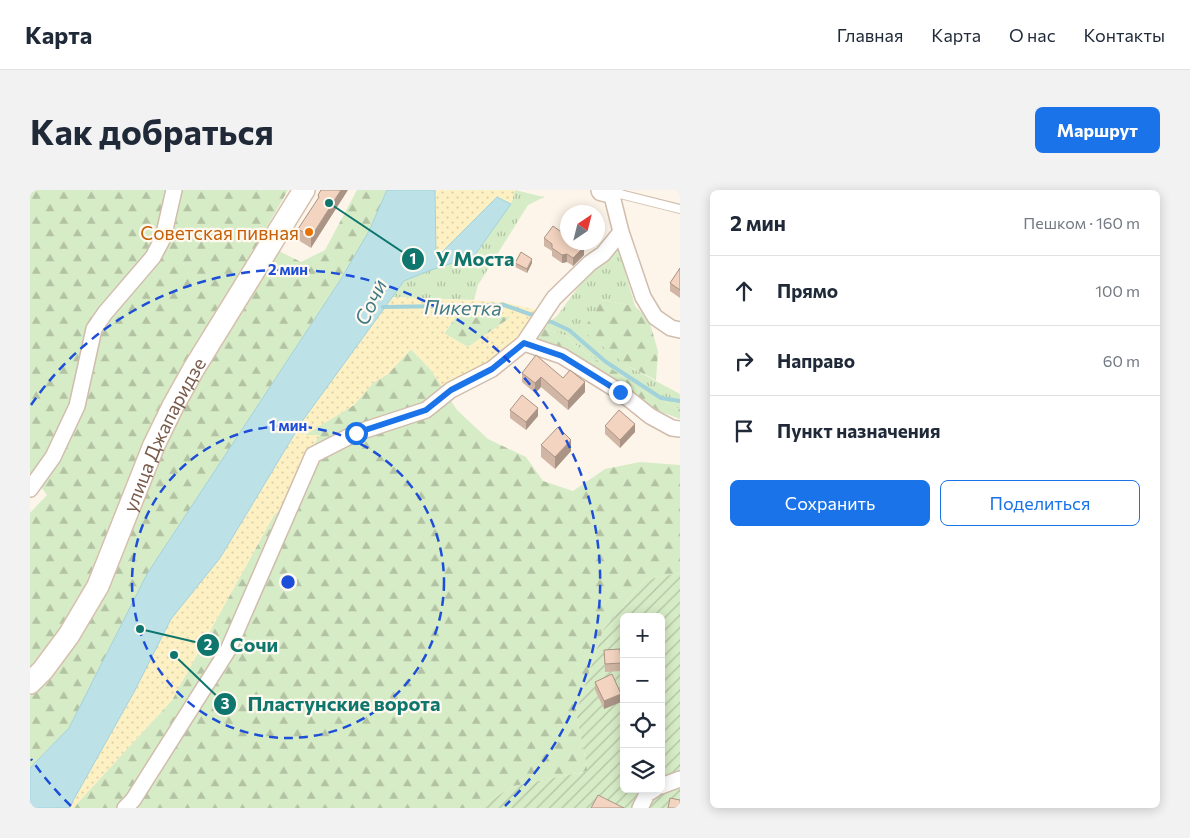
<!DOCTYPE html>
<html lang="ru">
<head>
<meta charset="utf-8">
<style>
  body { margin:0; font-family:Commissioner,sans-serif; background:#f2f2f3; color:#1f2937 }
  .controls { position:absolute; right:15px; bottom:15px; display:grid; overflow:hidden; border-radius:8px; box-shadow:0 2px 12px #0003 }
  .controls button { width:45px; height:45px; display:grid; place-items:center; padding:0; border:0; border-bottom:1px solid #e0e1e3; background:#fff; color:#1f2937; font:25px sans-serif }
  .compass { position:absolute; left:530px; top:15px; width:45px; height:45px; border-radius:50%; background:#fff; box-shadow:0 2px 12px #0003; rotate:35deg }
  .stop { position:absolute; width:15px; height:15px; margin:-11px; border:4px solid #1a73e8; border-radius:50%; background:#fff }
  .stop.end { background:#1a73e8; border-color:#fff; box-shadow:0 1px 5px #0008 }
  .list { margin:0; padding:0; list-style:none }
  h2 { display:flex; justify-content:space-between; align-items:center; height:65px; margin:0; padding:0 20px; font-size:21px }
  h2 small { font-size:16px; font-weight:400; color:#747a83 }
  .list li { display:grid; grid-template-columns:32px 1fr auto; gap:15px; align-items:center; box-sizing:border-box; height:70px; padding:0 20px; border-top:1px solid #e0e1e3 }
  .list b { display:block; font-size:19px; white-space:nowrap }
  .list em { font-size:16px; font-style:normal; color:#747a83 }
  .actions { display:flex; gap:10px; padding:15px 20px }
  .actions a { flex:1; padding:11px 0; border:1px solid #1a73e8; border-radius:8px; text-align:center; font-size:18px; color:#1a73e8 }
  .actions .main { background:#1a73e8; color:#fff }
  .icon { flex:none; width:28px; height:28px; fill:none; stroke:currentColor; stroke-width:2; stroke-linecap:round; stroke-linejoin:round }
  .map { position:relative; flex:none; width:650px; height:618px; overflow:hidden; border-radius:8px }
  header { display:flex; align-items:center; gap:30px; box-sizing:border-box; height:70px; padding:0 25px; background:#fff; border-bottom:1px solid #e0e1e3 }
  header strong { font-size:24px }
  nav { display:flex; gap:28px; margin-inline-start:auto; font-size:18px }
  .intro { display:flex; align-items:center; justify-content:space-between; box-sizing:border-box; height:120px; padding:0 30px }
  h1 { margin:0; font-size:35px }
  .button { padding:12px 22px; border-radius:8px; background:#1a73e8; color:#fff; font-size:18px; font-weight:700 }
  main { display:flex; gap:30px; padding:0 30px }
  aside { flex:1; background:#fff; border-radius:8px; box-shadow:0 2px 12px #0003 }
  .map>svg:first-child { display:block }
  .grass { fill:url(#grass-tufts) }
  .forest { fill:url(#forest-firs) }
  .sand { fill:url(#sand-dots); fill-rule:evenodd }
  .garden { fill:url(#garden-furrows); fill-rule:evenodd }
  .water { fill:#bce2e8; stroke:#a2d2da }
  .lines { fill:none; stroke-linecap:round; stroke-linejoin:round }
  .stream { stroke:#a2d2da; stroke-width:4 }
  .lane-casing { stroke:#d0bdad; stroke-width:10 }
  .street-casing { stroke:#d0bdad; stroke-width:18 }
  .secondary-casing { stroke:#d6bfad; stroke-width:24 }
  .lane { stroke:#fff; stroke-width:8 }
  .street { stroke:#fff; stroke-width:15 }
  .secondary { stroke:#fff; stroke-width:21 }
  .wall { fill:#d1b6a5 }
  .shaded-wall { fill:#aa9486 }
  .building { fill:#f3d4c0; stroke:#aa9486 }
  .route { stroke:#1a73e8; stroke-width:6 }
  .ring { fill:none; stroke:#1d4ed8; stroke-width:2.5; stroke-dasharray:9 6 }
  .food-dot { fill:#e8710a; stroke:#fff9f0; stroke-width:2 }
  .labels { text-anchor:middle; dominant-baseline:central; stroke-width:4.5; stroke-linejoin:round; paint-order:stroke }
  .food-label { font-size:19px; fill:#c56008; stroke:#fff9f0; text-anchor:end }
  .street-label { font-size:19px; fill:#795b4b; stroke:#fff9f0 }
  .water-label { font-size:20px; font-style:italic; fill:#407b86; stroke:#fff9f0 }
  .centre { fill:#1d4ed8; stroke:#fff9f0; stroke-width:2.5 }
  .ring-label { font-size:15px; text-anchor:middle; font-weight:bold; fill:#1d4ed8; stroke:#fff9f0; stroke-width:4.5; stroke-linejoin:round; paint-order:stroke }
  .leader { fill:none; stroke:#0f766e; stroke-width:2 }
  .callout-dot { fill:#0f766e; stroke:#fff9f0; stroke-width:2 }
  .mark-label { font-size:15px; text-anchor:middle; font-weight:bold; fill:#fff }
  .callout-label { font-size:20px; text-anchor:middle; font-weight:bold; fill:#0f766e; stroke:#fff9f0; stroke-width:4.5; stroke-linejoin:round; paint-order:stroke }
</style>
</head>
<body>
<header>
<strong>Карта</strong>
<nav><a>Главная</a><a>Карта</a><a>О нас</a><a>Контакты</a></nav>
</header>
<div class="intro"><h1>Как добраться</h1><a class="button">Маршрут</a></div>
<main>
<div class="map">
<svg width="650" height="618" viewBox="0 0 650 618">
  <defs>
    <pattern id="grass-tufts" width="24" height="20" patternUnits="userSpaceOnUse" patternTransform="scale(1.25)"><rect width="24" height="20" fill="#d6ecc6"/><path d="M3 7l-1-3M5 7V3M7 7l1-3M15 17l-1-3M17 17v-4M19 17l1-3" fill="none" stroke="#b2c2a3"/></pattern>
    <pattern id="forest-firs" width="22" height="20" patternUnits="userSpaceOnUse" patternTransform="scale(1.25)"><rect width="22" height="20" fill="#d6ecc6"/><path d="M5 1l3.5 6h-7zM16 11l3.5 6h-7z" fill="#b2c2a3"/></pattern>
    <pattern id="sand-dots" width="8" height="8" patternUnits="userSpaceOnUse" patternTransform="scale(1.25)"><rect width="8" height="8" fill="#fdf0c3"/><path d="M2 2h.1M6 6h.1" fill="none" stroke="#dcd0a9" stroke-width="1.8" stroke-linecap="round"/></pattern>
    <pattern id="garden-furrows" width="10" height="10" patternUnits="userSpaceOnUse" patternTransform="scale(1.25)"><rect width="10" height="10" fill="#d6ecc6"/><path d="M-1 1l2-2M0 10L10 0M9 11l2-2" fill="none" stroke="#b2c2a3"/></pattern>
  </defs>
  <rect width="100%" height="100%" fill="#fdf5e9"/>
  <path class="grass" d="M485,0L514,7L498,15L448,95L444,110L362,107L374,91L398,81L481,14Z
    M587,53L605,116L571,110L596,175L650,204V219L645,218L557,164L534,145L511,138L527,126L552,92Z"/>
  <path class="forest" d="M0,0H258L229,51L271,72L295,60L327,0H357L339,41L311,89L117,384L39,538L0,578V506L14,490L0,482V323L17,305L0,282Z
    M571,110L605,116L619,130L628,161L626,190L596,175L553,141Z
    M427,125L481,127L438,157L414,144Z
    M511,138L534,145L557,164L645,218L650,219V229L629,221L532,159L506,150Z
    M381,159L401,180L427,220L458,249L496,267L513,291L543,301L575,279L610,272L650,275V383L615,390L573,440L546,523L558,581L484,596L448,618H43L142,510L244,325L257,314L268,281L289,245H274L324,215L343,193L358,184Z"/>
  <path class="sand" d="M405,0H485L481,14L467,8L405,68Z
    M362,107L473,112L510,121L465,171L413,198L401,180L381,159L358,184L343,193L324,215L275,245H290L268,281L257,314L244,325L142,510L43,618H39L104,502L141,429L190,368L273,230ZM427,125L479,127L480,128L438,157L414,143Z"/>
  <path class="garden" d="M650,383V618H448L484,596L558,581L546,523L573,440L615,390ZM594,427H631V599H594Z"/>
  <path class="water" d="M357,0H405L406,68L467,7L481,14L444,66L398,81L374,91L273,230L190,368L141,429L104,502L39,618H0V578L39,538L117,384L311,89L339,41Z"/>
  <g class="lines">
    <path class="stream" d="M353,117L474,115L508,127
      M515,129L539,140L576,172L631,208L650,211"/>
    <defs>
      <path id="lane" d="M582,2L650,19"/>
      <path id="street" d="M581,2L591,42L613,107L625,127L641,138L650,140
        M494,153L532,166L590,202L620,226L642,238L650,239
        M0,299L23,267L47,216L64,139L75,123L123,67L133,48L144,0
        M631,596L650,589
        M95,618L103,610L198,460L283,265L326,243L396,220L421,200L462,179L494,153L524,108L560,73L573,64L591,42
        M610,618L617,604L625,599"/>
      <g id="secondary">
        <path d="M572,0L581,2L582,0"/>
        <path id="s1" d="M0,493L13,480L39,445L68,396L124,255L143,216L163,180L274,0"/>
      </g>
    </defs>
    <use href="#lane" class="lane-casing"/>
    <use href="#street" class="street-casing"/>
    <use href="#secondary" class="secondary-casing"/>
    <use href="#lane" class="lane"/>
    <use href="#street" class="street"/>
    <use href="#secondary" class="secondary"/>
  </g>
  <path class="wall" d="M291,0L281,58L268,50V39L288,10V5Z
    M514,48L554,65L543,76L537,72L532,73L522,66V61L514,56Z
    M485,73H502L497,83L485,77Z
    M650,78V108L640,101V93Z
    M492,183L533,188L555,202L538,220L511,197L505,203L492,192Z
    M480,220L508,226L496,240L480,228Z
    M575,236L605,242L590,258L575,244Z
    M511,255L541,261L525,279L511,267Z
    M574,460L591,473V481L575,482Z
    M565,492L591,512L574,519L565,500Z"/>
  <path class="shaded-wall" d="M311,0H318L281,58V47Z
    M554,57V65L543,76V68Z
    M537,64V72L532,73V65Z
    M502,69V73L497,83V79Z
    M511,187V197L505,203V193Z
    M555,192V202L538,220V211Z
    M508,218V226L496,240V232Z
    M605,234V242L590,258V250Z
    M541,250V261L525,279V267Z
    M591,504V512L574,519V511Z"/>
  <path class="building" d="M291,0H311L281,47L268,39L289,7L288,5Z
    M523,36L530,41L535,38L538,40V52H547L554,57L543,68L537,64L532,65L522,58V54L514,48Z
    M491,62L502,69L497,79L485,73Z
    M650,78V100L640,93Z
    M506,165L533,188L540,180L555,192L538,211L511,187L505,193L492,183Z
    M492,205L508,218L496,232L480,220Z
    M589,220L605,234L590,250L575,236Z
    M528,237L541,250L525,267L511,255Z
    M590,459L591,473L575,474L574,460Z
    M582,484L591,504L574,511L565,492Z
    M568,605L594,618H561Z
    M640,608L650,610V618H638Z"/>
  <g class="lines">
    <path class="route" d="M326,243L396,220L421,200L462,179L494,153L532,166L590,202"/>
  </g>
  <g class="ring">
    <circle cx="258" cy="392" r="156"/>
    <path d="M41 616A312 312 0 0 1 1 569M1 215A312 312 0 1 1 475 616"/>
  </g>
  <circle class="food-dot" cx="279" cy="42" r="5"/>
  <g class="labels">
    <g class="food-label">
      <text x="269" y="42">Советская пивная</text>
    </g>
    <g class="street-label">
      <text stroke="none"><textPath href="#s1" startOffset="284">улица Джапаридзе</textPath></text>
    </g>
    <g class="water-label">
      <text transform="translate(340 112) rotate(-64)">Сочи</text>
      <text transform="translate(433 117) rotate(1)">Пикетка</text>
    </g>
  </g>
  <circle cx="258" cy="392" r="8" class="centre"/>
  <g class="ring-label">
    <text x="258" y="85">2 мин</text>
    <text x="258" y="241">1 мин</text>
  </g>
  <path class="leader" d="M299 13L383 69M110 439L178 455M144 465L195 514"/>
  <g class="callout-dot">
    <circle cx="299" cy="13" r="5"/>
    <circle cx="110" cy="439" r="5"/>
    <circle cx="144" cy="465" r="5"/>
    <circle cx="383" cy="69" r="12"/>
    <circle cx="178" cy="455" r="12"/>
    <circle cx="195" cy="514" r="12"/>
  </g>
  <g class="mark-label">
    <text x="383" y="74">1</text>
    <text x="178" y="460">2</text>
    <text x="195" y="519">3</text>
  </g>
  <g class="callout-label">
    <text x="445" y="76">У Моста</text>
    <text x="224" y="462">Сочи</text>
    <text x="314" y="521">Пластунские ворота</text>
  </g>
</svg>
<div class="controls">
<button>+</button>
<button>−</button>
<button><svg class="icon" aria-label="locate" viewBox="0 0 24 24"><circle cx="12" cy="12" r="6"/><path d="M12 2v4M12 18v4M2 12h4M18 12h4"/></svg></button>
<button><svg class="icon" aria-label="layers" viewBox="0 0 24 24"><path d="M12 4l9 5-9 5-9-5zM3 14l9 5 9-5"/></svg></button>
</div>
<svg class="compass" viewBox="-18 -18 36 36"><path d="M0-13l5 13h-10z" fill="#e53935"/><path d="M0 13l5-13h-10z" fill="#747a83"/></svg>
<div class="stop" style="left:326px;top:243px"></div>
<div class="stop end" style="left:590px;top:202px"></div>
</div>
<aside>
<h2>2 мин<small>Пешком · 160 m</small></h2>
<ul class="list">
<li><svg class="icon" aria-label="ahead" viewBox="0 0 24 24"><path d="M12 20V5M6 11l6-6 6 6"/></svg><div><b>Прямо</b></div><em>100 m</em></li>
<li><svg class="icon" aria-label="right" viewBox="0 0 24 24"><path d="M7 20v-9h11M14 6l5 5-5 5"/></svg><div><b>Направо</b></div><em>60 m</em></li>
<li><svg class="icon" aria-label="arrive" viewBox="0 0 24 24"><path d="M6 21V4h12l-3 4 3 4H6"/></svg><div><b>Пункт назначения</b></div></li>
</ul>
<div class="actions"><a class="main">Сохранить</a><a>Поделиться</a></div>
</aside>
</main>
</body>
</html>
